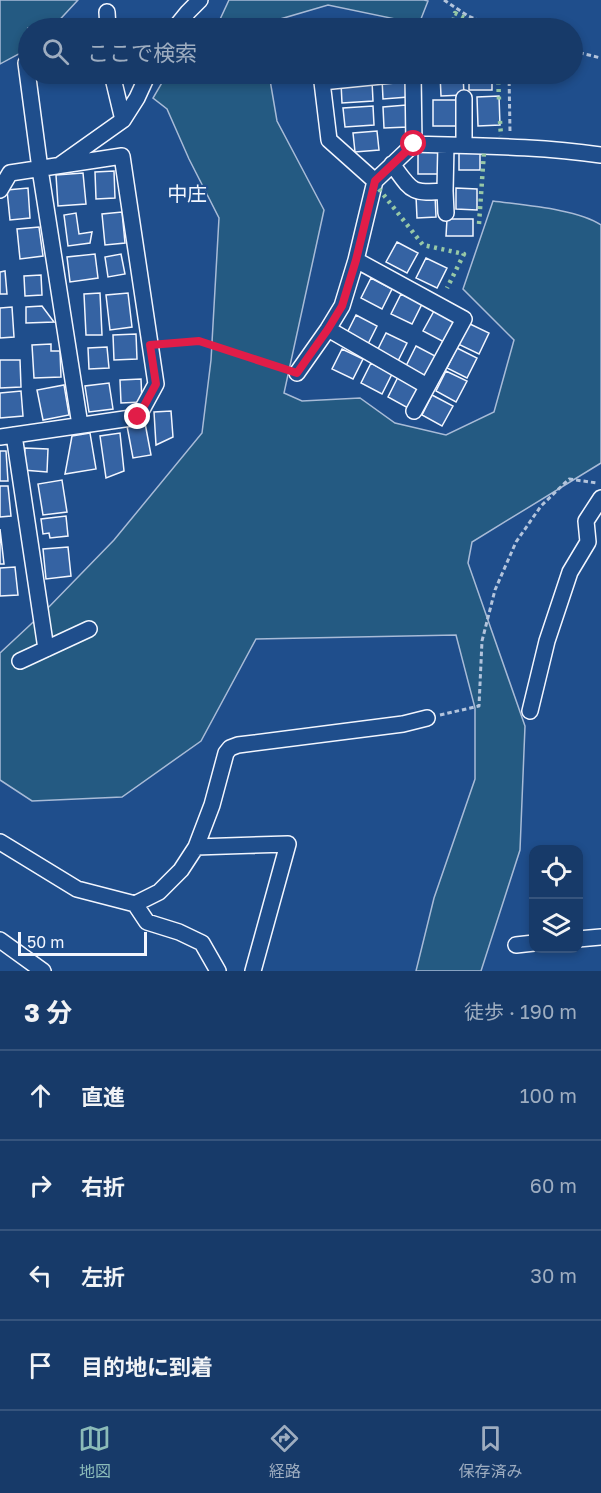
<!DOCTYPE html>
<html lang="ja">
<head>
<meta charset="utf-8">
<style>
  body { margin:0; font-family:"Golos Text","Noto Sans JP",sans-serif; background:#20416f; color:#f1f3f6 }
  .controls { position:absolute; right:18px; bottom:18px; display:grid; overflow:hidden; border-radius:12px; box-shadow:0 3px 9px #0003 }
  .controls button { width:54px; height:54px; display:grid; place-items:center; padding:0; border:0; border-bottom:2px solid #36547d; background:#173a69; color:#f1f3f6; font:30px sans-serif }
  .scale { position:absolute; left:18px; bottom:15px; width:129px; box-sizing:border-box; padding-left:6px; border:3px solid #f2f6ff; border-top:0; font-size:16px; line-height:21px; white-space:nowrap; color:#f2f6ff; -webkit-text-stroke:4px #1f4e8c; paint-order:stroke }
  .stop { position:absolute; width:18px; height:18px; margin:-14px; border:4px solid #e11d48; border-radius:50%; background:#fff }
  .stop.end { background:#e11d48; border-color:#fff; box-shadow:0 2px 6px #0008 }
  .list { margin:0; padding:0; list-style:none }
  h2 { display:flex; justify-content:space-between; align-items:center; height:78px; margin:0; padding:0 24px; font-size:26px }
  h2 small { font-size:20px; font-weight:400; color:#9eadc0 }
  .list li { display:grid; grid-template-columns:39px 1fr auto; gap:18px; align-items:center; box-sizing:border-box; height:90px; padding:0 24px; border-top:2px solid #36547d }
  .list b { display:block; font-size:22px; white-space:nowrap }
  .list em { font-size:20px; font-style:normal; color:#9eadc0 }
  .icon { flex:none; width:33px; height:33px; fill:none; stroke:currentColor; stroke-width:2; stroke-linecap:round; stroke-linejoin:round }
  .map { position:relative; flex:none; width:601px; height:971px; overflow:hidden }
  .search { position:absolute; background:#173a69; box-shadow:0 3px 9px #0003; left:18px; right:18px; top:18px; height:66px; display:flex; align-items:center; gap:15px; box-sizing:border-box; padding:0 21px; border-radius:33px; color:#9eadc0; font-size:22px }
  .sheet { height:438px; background:#173a69 }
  nav { display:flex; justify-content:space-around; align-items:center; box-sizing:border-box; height:84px; border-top:2px solid #36547d; background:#173a69; font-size:16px; color:#9eadc0 }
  nav a { display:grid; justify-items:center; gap:3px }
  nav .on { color:#8bbbb9 }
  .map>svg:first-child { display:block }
  .green { fill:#245a82; stroke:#a8bbd7; stroke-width:1.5 }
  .building { fill:#3563a3; stroke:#f2f6ff; stroke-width:1.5 }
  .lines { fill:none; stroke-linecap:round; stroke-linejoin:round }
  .street-casing { stroke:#f2f6ff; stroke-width:18 }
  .path { stroke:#b3c4dc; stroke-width:3; stroke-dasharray:4.5 3; stroke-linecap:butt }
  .street { stroke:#1f4e8c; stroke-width:15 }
  .hedge { stroke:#97c8a6; stroke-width:4.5; stroke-dasharray:3 4.5; stroke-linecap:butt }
  .route { stroke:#e11d48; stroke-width:8 }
  .labels { text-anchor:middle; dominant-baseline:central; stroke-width:4.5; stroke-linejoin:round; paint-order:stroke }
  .quarter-label { font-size:20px; fill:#f2f6ff; stroke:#1f4e8c }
</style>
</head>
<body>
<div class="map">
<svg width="601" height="971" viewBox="0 0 601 971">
  <rect width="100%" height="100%" fill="#1f4e8c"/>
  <path class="green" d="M0,0H78L52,28H28V49L0,64Z
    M229,0H424L428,1L419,24L328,5L277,20L273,28H216Z
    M167,74H269L277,121L324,210L284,393L302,401L360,398L395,423L446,435L494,412L514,340L463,289L493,201C522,205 578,209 601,225V463L472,542L468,563L525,726L520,850L481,971H416L434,898L475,779V708L456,635L256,639L201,741L122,797L32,801L0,780V653L44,612L114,540L202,433L211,360L219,218L189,159L167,109L153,98Z"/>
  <path class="building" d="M440,74H463L464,95L441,96Z
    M469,74H492V90H469Z
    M407,77L408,97L383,99L382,79Z
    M372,81L373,101L342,103L341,83Z
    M499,96L500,125L478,126L477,97Z
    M433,100H458V126H433Z
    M406,105L408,127L384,128L383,107Z
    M373,106L374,125L345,127L343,108Z
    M377,131L379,150L355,152L353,133Z
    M418,148H440V174H418Z
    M459,150H480V170H459Z
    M114,171L115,198L96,199L95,172Z
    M83,173L86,204L58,206L56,175Z
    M28,188L30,218L10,220L7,190Z
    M456,188L477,189V210L456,209Z
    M435,195L436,217L417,218L416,196Z
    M122,212L125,243L105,245L102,214Z
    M76,213L79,234L92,232L90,243L68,246L64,215Z
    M447,219H473V236H446Z
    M39,227L43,256L20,259L17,229Z
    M397,242L418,253L407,273L386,262Z
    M95,254L98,278L70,282L67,257Z
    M121,254L125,274L108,277L105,257Z
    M426,258L447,268L437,288L416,278Z
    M5,271L7,294H0V272Z
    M41,275L42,295L25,296L24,276Z
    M371,278L392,289L382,309L361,298Z
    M100,293L102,335H86L84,294Z
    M128,293L132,327L110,330L106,295Z
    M401,294L422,304L412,324L391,314Z
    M42,306L54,322L26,323V307Z
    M12,307L14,337L0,338V308Z
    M434,311L455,322L444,342L423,331Z
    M356,315L377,326L367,346L346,335Z
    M468,323L489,333L479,354L458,344Z
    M386,333L407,343L397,363L376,353Z
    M136,334L137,359L114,360L113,335Z
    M51,344V351H60L61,377L34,378L32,345Z
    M416,346L437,357L427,377L406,366Z
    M107,347L109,368L89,369L88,348Z
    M457,348L477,358L467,378L447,368Z
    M342,349L363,359L353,379L332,369Z
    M0,360H20L21,387L0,388Z
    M371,363L392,374L382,394L361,383Z
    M446,371L467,381L456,402L436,391Z
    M398,377L419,388L408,408L388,397Z
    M141,379L142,402L121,403L120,380Z
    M109,383L113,409L89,412L85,386Z
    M64,385L69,415L43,420L37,390Z
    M21,391L23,416L0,418V393Z
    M432,395L453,406L442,426L422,415Z
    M171,411L173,437L156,445L154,412Z
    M145,423L151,455L133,458L127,426Z
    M90,433L96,469L65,474L72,436Z
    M120,433L124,471L106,478L100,436Z
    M25,448L48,449L47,472L23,470Z
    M0,451H6L8,481H0Z
    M62,480L67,512L43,515L38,484Z
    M0,486H8L11,516L0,517Z
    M66,516L68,536L50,538L49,533L43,534L41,519Z
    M0,529L4,564H0Z
    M68,547L71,576L46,579L43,549Z
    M15,567L18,595L0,596V568Z"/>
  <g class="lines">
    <defs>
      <path id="street" d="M107,12L108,28
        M175,28L188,12L200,0
        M26,63L40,169L80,425
        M112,74L123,120
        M413,74L414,144
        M464,145V98
        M61,164L123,120L137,98L148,74
        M392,164C412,191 410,194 445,191L446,145
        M375,181L329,140L322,82L402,74
        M0,190L10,173L122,156L156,384L138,417L0,437
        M445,191L446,213
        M356,260L464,319L414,411
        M328,329L427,386
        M297,373L328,329L342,306L356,260L375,181L414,144C477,146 539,146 601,155
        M14,435L46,649
        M20,661L89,629
        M530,711L547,641L570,572L588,542L586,521L601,498
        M0,842L77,889L135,904L147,922L179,932L202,943L218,971
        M135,904L159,892L181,870L196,847
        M578,939L601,937
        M0,940L43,971
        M516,945L534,943
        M253,971L288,844L196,847L212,805L226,753L230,748L238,745L403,724L427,718"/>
    </defs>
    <use href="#street" class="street-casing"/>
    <path class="path" d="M444,0L468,16L499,28
      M572,51L601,58
      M509,74L510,132
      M167,344L199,341L281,368
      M440,715L479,706L482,641L495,590L516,542L541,506L569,479L597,483"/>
    <use href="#street" class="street"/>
    <path class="hedge" d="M452,28L455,13L485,28
      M498,74L499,100
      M500,121L501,136
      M379,189L423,245L464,254L447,288
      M479,224L484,152"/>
  </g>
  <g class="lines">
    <path class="route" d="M138,417L156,384L150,345L199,341L297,373L328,329L342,306L356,260L375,181L414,144"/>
  </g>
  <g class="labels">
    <g class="quarter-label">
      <text x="187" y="193">中庄</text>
    </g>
  </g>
</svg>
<div class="controls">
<button><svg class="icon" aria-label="locate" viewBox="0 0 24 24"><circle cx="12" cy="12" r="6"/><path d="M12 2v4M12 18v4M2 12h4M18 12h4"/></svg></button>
<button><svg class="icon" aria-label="layers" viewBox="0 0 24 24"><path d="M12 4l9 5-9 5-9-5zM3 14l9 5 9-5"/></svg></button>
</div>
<div class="scale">50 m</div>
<div class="stop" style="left:414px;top:144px"></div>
<div class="stop end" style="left:138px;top:417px"></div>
<div class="search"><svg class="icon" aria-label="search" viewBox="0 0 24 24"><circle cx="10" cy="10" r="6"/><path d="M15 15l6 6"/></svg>ここで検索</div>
</div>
<section class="sheet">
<h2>3 分<small>徒歩 · 190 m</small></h2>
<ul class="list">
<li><svg class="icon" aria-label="ahead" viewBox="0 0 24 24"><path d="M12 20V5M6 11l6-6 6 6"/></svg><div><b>直進</b></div><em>100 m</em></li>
<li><svg class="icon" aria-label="right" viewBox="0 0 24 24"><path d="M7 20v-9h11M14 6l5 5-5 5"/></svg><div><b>右折</b></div><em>60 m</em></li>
<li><svg class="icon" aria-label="left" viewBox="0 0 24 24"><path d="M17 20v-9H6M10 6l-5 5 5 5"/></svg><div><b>左折</b></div><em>30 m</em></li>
<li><svg class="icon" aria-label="arrive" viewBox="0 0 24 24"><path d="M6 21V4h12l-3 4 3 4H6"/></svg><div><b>目的地に到着</b></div></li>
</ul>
</section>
<nav>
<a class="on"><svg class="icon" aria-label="map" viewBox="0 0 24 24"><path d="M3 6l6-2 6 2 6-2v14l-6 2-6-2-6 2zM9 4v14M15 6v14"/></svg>地図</a>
<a><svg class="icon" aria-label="directions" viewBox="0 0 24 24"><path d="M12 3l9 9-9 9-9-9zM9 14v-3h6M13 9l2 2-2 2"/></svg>経路</a>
<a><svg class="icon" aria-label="saved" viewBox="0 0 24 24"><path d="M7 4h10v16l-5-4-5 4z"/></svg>保存済み</a>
</nav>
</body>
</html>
